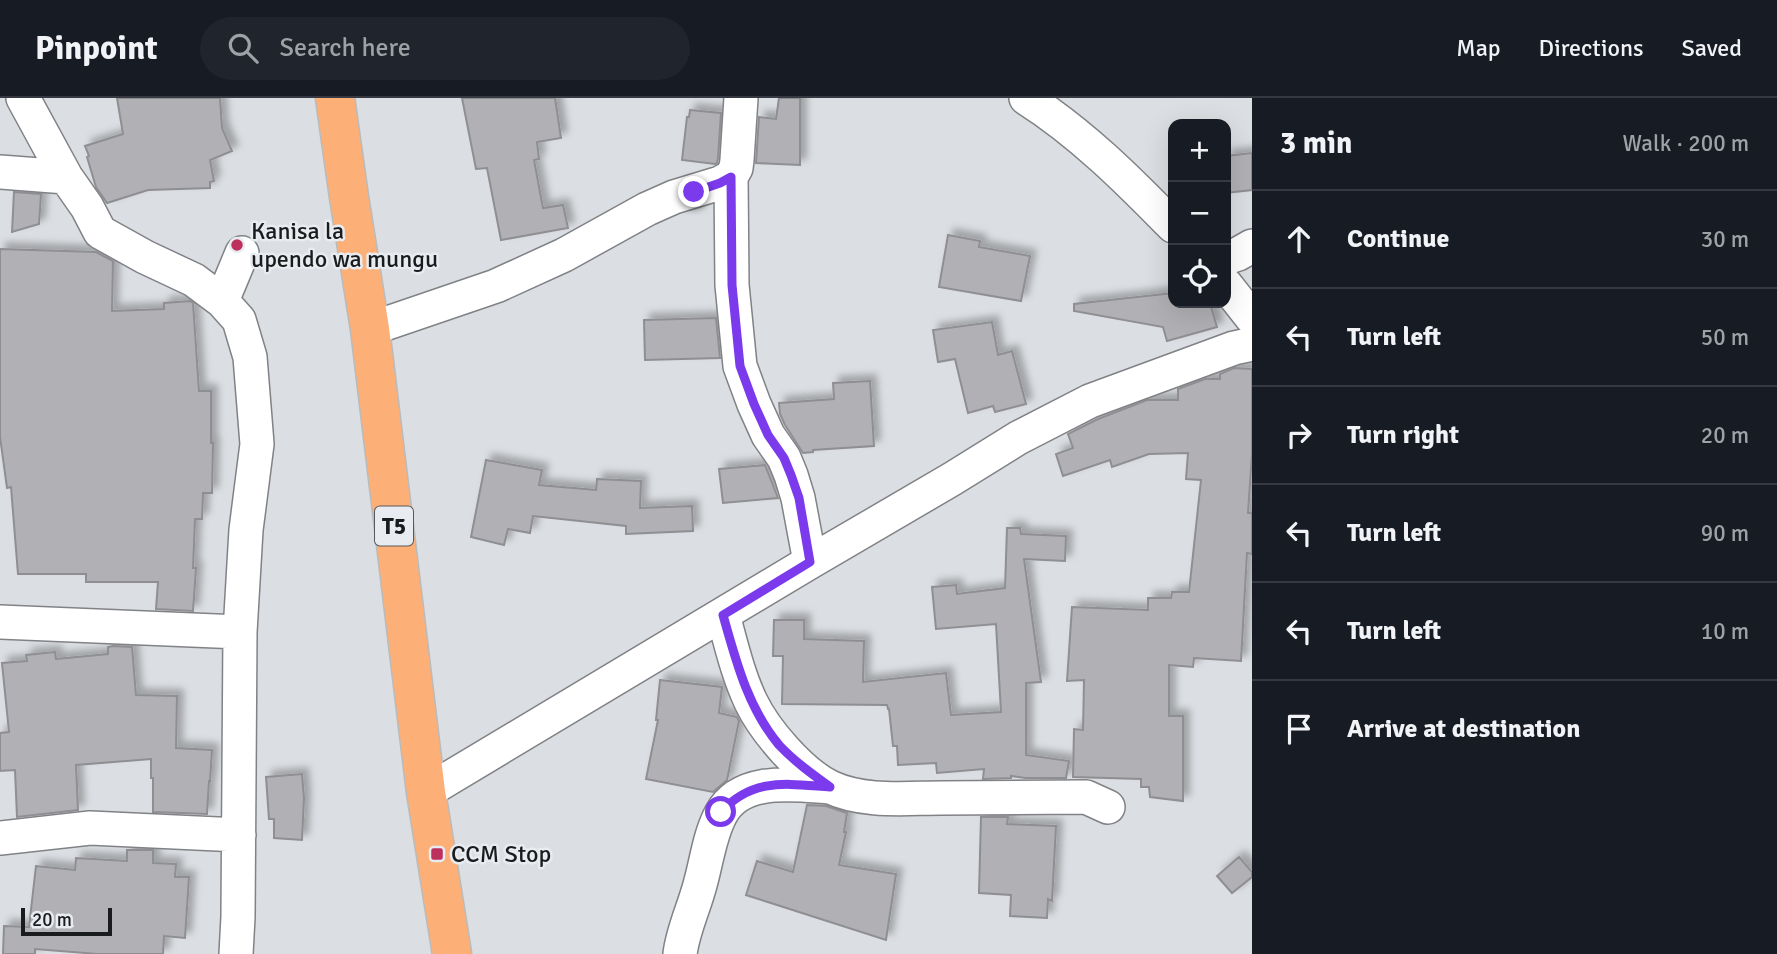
<!DOCTYPE html>
<html lang="en">
<head>
<meta charset="utf-8">
<style>
  body { margin:0; font-family:Signika,sans-serif; background:#20242c; color:#f1f3f6 }
  .controls { position:absolute; right:21px; top:21px; display:grid; overflow:hidden; border-radius:14px; box-shadow:0 7px 28px #0002 }
  .controls button { width:63px; height:63px; display:grid; place-items:center; padding:0; border:0; border-bottom:2px solid #363941; background:#171b24; color:#f1f3f6; font:35px sans-serif }
  .scale { position:absolute; left:21px; bottom:18px; width:91px; box-sizing:border-box; padding-left:7px; border:4px solid #1a1b1d; border-top:0; font-size:19px; line-height:24px; white-space:nowrap; color:#1a1b1d; -webkit-text-stroke:5px #e8ebef; paint-order:stroke }
  .stop { position:absolute; width:21px; height:21px; margin:-16px; border:5px solid #7c3aed; border-radius:50%; background:#fff }
  .stop.end { background:#7c3aed; border-color:#fff; box-shadow:0 2px 7px #0008 }
  .list { margin:0; padding:0; list-style:none }
  h2 { display:flex; justify-content:space-between; align-items:center; height:91px; margin:0; padding:0 28px; font-size:30px }
  h2 small { font-size:23px; font-weight:400; color:#9ea1a6 }
  .list li { display:grid; grid-template-columns:46px 1fr auto; gap:21px; align-items:center; box-sizing:border-box; height:98px; padding:0 28px; border-top:2px solid #363941 }
  .list b { display:block; font-size:26px; white-space:nowrap }
  .list em { font-size:23px; font-style:normal; color:#9ea1a6 }
  .icon { flex:none; width:38px; height:38px; fill:none; stroke:currentColor; stroke-width:2; stroke-linecap:round; stroke-linejoin:round }
  .map { position:relative; flex:none; width:1252px; height:856px; overflow:hidden }
  header { display:flex; align-items:center; gap:42px; box-sizing:border-box; height:98px; padding:0 35px; background:#171b24; border-bottom:2px solid #363941 }
  header strong { font-size:33px }
  nav { display:flex; gap:38px; margin-inline-start:auto; font-size:24px }
  .search { width:490px; height:63px; background:#20242c; display:flex; align-items:center; gap:18px; box-sizing:border-box; padding:0 24px; border-radius:38px; color:#9ea1a6; font-size:26px }
  main { display:flex }
  aside { flex:1; background:#171b24 }
  .map>svg:first-child { display:block }
  .building { fill:#b1b1b5; stroke:#8f8f93; stroke-width:2; filter:url(#shadow) }
  .lines { fill:none; stroke-linecap:round; stroke-linejoin:round }
  .minor-casing { stroke:#808286; stroke-width:36 }
  .highway-casing { stroke:#babbbb; stroke-width:41 }
  .minor { stroke:#fff; stroke-width:33 }
  .highway { stroke:#fcaf77; stroke-width:38 }
  .route { stroke:#7c3aed; stroke-width:9 }
  .poi-dot { fill:#bd2f5d; stroke:#e8ebef; stroke-width:2.5 }
  .labels { text-anchor:middle; dominant-baseline:central; stroke-width:5; stroke-linejoin:round; paint-order:stroke }
  .shield { fill:#e8ebef; stroke:#58595c; stroke-width:2 }
  .shield-label { font-size:23px; font-weight:bold; fill:#1a1b1d }
  .poi-label { font-size:24px; fill:#1a1b1d; stroke:#e8ebef; text-anchor:start }
</style>
</head>
<body>
<header>
<strong>Pinpoint</strong>
<div class="search"><svg class="icon" aria-label="search" viewBox="0 0 24 24"><circle cx="10" cy="10" r="6"/><path d="M15 15l6 6"/></svg>Search here</div>
<nav><a>Map</a><a>Directions</a><a>Saved</a></nav>
</header>
<main>
<div class="map">
<svg width="1252" height="856" viewBox="0 0 1252 856">
  <defs>
    <filter id="shadow"><feDropShadow dx="6" dy="-6" stdDeviation="3.5" flood-color="#0004"/></filter>
  </defs>
  <rect width="100%" height="100%" fill="#dbdee2"/>
  <path class="building" d="M117,0H220L222,30L232,53L210,62L214,83L210,84V90L148,92L107,105L96,89L87,59L89,58L85,48L123,36Z
    M462,0H555L561,40L537,44L539,61L534,62L543,110L563,107L568,130L501,142L487,70L476,71Z
    M779,0H800V67L756,65L759,19L776,21Z
    M690,12L721,15L718,60L717,65L715,66L682,62L687,19H689Z
    M1252,55V92L1226,95V58Z
    M14,94L41,96L39,126L12,134Z
    M948,137L980,143L979,149L1030,158L1021,203L939,189Z
    M0,151L96,154L113,163L112,213L164,211V205L190,203L193,205L199,293H211V345H213L212,395H203L202,421H195L193,470H196L193,513L156,511L158,484H86V476H18L11,389L7,390L0,339Z
    M1173,195V205H1210L1217,229L1167,243L1163,229L1074,213V206Z
    M716,220L720,260L645,262L644,222Z
    M992,224L998,257L1012,253L1026,306L995,314L993,308L968,315L955,261L938,264L933,232Z
    M1234,270L1252,271V356L1248,415H1252V456L1247,455L1241,563L1194,560L1193,569L1169,567V618H1183V703L1150,699L1149,689H1141V681L1073,679L1074,631L1083,632L1084,582L1067,583L1072,509L1148,512V500H1171L1172,494H1189L1201,382L1186,381L1188,355L1149,356L1112,369L1110,362L1063,378L1056,356L1073,350L1068,336L1098,321L1147,302H1178V291L1205,281H1220V276Z
    M870,283L874,348L813,352V354L803,355L785,327L780,316L779,305L834,301L833,285Z
    M486,362L542,372L539,387L596,392L597,381L641,383L640,410L692,408L693,433L626,436V428L533,418L530,435L508,431L504,447L471,439Z
    M765,367L778,400L723,405L719,371Z
    M1007,430H1020L1021,436L1066,438L1065,463L1024,461L1041,584L1026,585V657L1069,663L1066,680H1025L1011,678V680L983,681L984,671L937,675L936,665L898,667L897,648H893L889,611H888L887,607L782,606L783,558H773L774,522H804V541L864,543L863,584L946,575L951,617L1001,614L996,526L936,531L932,489L956,487L957,496L1005,490Z
    M113,548L132,549L136,597L177,598L176,650L212,652L210,683H209L207,716L153,714V680H151V661L76,667L78,712L17,719L15,672L0,673V635L9,634L2,565L27,563L26,557L55,554L56,561L108,556V549Z
    M660,582L722,589L719,615L737,619L739,623L727,682L713,694L646,681L658,622H656Z
    M302,676L304,700L302,742L274,740V721H269L266,679Z
    M807,707L826,708L847,715L844,734H846L839,767L896,776L886,842L746,797L757,763L793,774Z
    M981,719H1008L1007,726L1056,728L1052,803L1048,801L1047,820L1010,818L1011,797L979,795Z
    M127,752H153V765L176,766L175,779H189L185,840L164,838L163,856H98L35,851V856H3L4,828L29,829L36,768L75,772L76,760L127,763Z
    M1239,759L1252,774V779L1232,795L1217,778Z"/>
  <g class="lines">
    <defs>
      <path id="minor" d="M23,0L66,79L87,109L100,134L145,159L194,182L222,203L239,222L250,259L257,346L246,432L240,534L238,819L236,856
        M1026,0C1081,35 1128,82 1173,128
        M0,74L66,79
        M731,79L732,187L740,268L754,306L768,337L784,360L791,377L798,400L810,464
        M1226,160L1238,156L1252,148
        M1226,187L1252,220
        M222,203L242,155
        M370,231L496,188L564,157L647,111L674,99L720,85L731,79L736,70L737,62L741,0
        M723,517C731,546 738,577 751,604C765,633 801,675 830,689C864,705 906,700 941,700C990,700 1038,699 1086,699L1108,709
        M0,524L240,534
        M426,694L810,464L952,381L1018,340L1090,303L1234,250L1252,246
        M0,740L90,730L239,737
        M680,856C683,831 695,808 701,783C707,761 710,736 721,716C741,678 795,687 830,689"/>
      <path id="highway" d="M335,0L349,99L370,231L426,694L452,856"/>
    </defs>
    <use href="#minor" class="minor-casing"/>
    <use href="#highway" class="highway-casing"/>
    <use href="#minor" class="minor"/>
    <use href="#highway" class="highway"/>
  </g>
  <g class="lines">
    <path class="route" d="M694,94L720,85L731,79L732,187L740,268L754,306L768,337L784,360L791,377L799,400L810,464L723,517C736,563 748,610 779,647C794,663 812,676 830,689C787,686 753,679 721,714"/>
  </g>
  <g class="poi-dot">
    <circle cx="237" cy="147" r="7"/>
    <rect x="430" y="749" width="14" height="14" rx="3.5"/>
  </g>
  <g class="labels">
    <rect class="shield" x="375" y="408.5" width="38" height="39" rx="5"/>
    <g class="shield-label">
      <text x="394" y="428">T5</text>
    </g>
    <g class="poi-label">
      <text x="251" y="133">Kanisa la<tspan x="251" dy="28">upendo wa mungu</tspan></text>
      <text x="451" y="756">CCM Stop</text>
    </g>
  </g>
</svg>
<div class="controls">
<button>+</button>
<button>−</button>
<button><svg class="icon" aria-label="locate" viewBox="0 0 24 24"><circle cx="12" cy="12" r="6"/><path d="M12 2v4M12 18v4M2 12h4M18 12h4"/></svg></button>
</div>
<div class="scale">20 m</div>
<div class="stop" style="left:721px;top:714px"></div>
<div class="stop end" style="left:694px;top:94px"></div>
</div>
<aside>
<h2>3 min<small>Walk · 200 m</small></h2>
<ul class="list">
<li><svg class="icon" aria-label="ahead" viewBox="0 0 24 24"><path d="M12 20V5M6 11l6-6 6 6"/></svg><div><b>Continue</b></div><em>30 m</em></li>
<li><svg class="icon" aria-label="left" viewBox="0 0 24 24"><path d="M17 20v-9H6M10 6l-5 5 5 5"/></svg><div><b>Turn left</b></div><em>50 m</em></li>
<li><svg class="icon" aria-label="right" viewBox="0 0 24 24"><path d="M7 20v-9h11M14 6l5 5-5 5"/></svg><div><b>Turn right</b></div><em>20 m</em></li>
<li><svg class="icon" aria-label="left" viewBox="0 0 24 24"><path d="M17 20v-9H6M10 6l-5 5 5 5"/></svg><div><b>Turn left</b></div><em>90 m</em></li>
<li><svg class="icon" aria-label="left" viewBox="0 0 24 24"><path d="M17 20v-9H6M10 6l-5 5 5 5"/></svg><div><b>Turn left</b></div><em>10 m</em></li>
<li><svg class="icon" aria-label="arrive" viewBox="0 0 24 24"><path d="M6 21V4h12l-3 4 3 4H6"/></svg><div><b>Arrive at destination</b></div></li>
</ul>
</aside>
</main>
</body>
</html>
